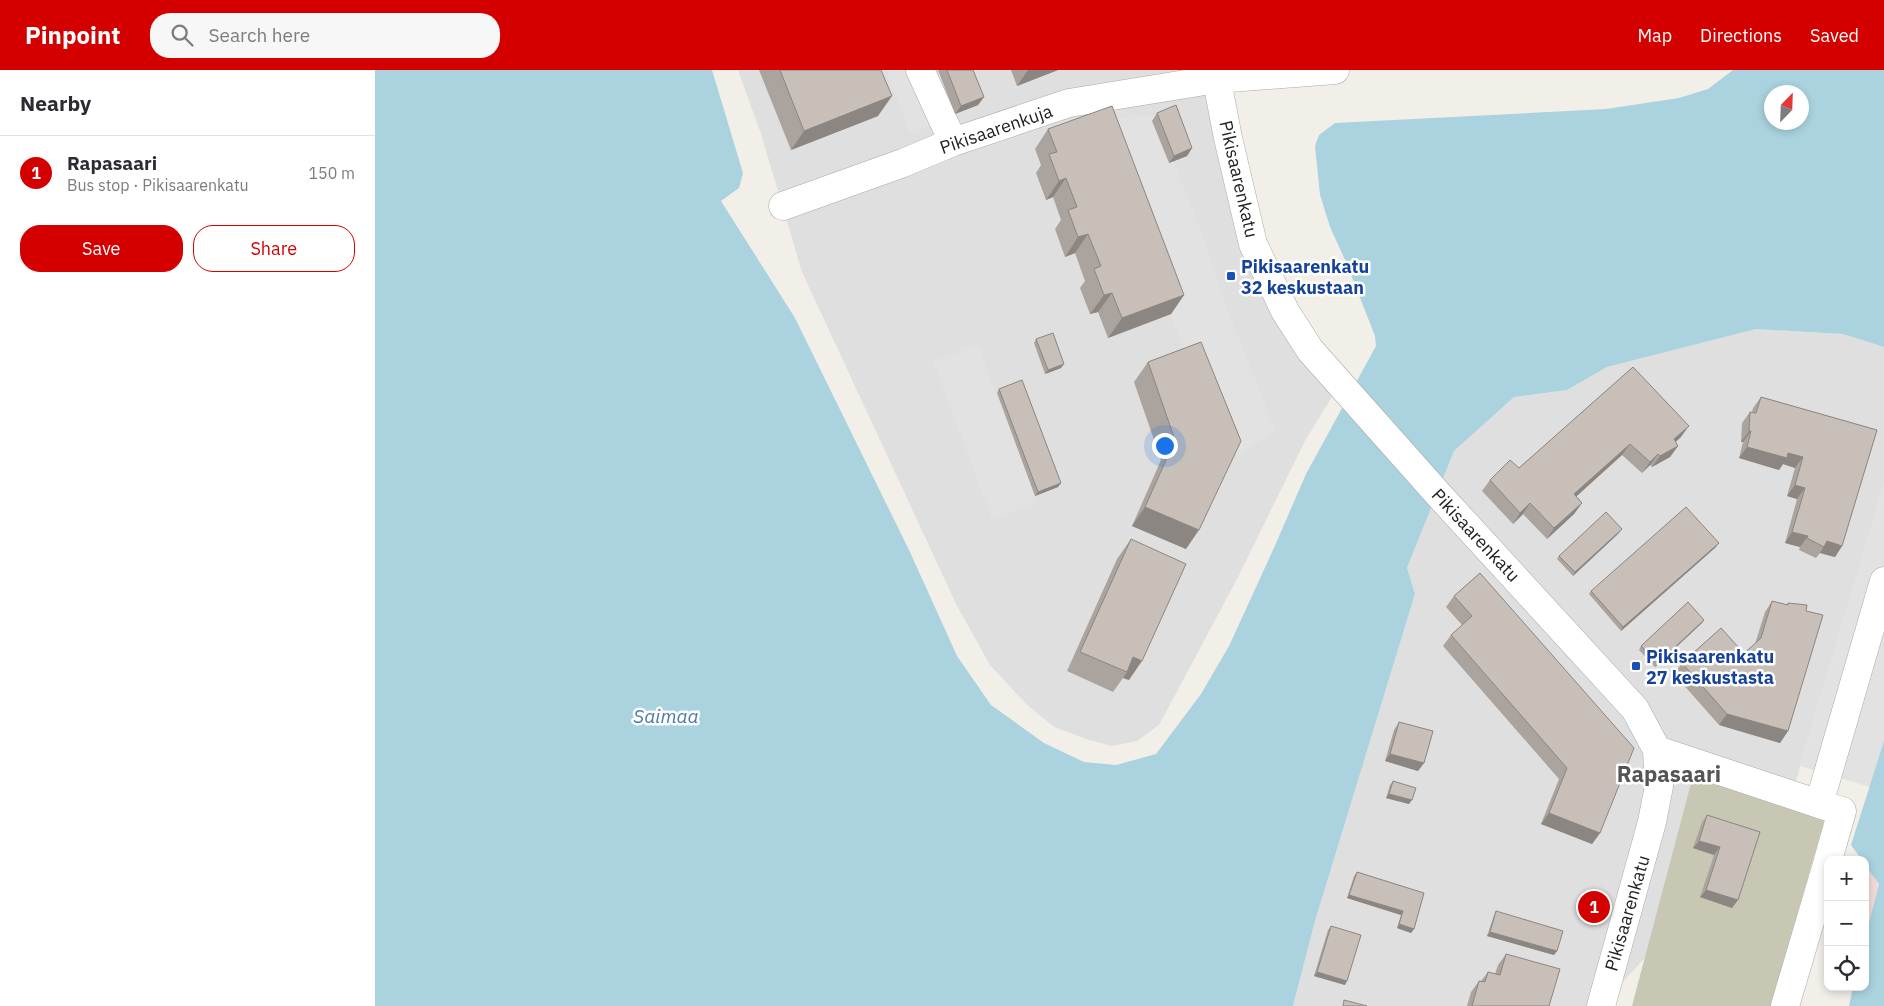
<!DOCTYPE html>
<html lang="en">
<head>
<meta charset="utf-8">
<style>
  body { margin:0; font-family:"IBM Plex Sans",sans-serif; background:#f7f7f7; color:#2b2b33 }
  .controls { position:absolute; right:15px; bottom:15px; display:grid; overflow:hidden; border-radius:10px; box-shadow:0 2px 8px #0003 }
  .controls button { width:45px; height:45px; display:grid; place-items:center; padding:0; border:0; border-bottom:1px solid #e1e1e2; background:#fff; color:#2b2b33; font:25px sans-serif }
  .compass { position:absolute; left:1389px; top:15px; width:45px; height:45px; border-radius:50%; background:#fff; box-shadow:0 2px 8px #0003; rotate:23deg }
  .you { position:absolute; left:789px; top:375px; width:18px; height:18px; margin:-12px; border:4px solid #fff; border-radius:50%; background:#1a73e8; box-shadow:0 0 0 8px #1a73e833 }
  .badge { display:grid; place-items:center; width:32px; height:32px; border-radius:50%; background:#d40000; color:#fff; font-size:16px; font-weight:700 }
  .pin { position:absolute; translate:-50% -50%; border:2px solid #fff; box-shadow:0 1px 5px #0006 }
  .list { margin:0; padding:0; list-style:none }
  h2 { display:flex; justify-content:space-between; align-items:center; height:65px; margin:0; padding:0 20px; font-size:21px }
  h2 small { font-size:16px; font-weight:400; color:#7c7c81 }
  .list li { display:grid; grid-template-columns:32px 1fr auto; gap:15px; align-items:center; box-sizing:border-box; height:75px; padding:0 20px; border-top:1px solid #e1e1e2 }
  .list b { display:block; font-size:19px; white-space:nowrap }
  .list p { margin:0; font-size:16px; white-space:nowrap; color:#7c7c81 }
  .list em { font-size:16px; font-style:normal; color:#7c7c81 }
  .actions { display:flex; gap:10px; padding:15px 20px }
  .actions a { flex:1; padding:11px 0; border:1px solid #d40000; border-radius:20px; text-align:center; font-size:18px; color:#d40000 }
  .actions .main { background:#d40000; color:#fff }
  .icon { flex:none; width:28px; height:28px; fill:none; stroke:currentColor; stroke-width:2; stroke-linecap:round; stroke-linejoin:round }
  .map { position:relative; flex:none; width:1509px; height:936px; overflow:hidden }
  header { display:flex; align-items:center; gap:30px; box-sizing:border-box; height:70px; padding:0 25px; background:#d40000; color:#fff }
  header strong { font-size:24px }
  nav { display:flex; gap:28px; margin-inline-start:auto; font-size:18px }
  .search { width:350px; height:45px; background:#f7f7f7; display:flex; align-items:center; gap:12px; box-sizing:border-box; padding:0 18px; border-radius:20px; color:#7c7c81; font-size:19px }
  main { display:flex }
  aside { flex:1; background:#fff }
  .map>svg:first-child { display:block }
  .residential { fill:#e0dfdf }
  .commercial { fill:#f2dad9 }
  .construction { fill:#c7c7b4 }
  .parking { fill:#e2e2e2 }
  .water { fill:#aad3df; fill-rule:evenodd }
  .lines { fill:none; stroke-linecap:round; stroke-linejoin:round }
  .minor-casing { stroke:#a9a9a9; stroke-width:29 }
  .minor { stroke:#fff; stroke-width:28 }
  .wall { fill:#aba49e }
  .shaded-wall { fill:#8b8681 }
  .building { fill:#c7bfb8; stroke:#8b8681 }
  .transit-dot { fill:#1a4fb4; stroke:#fff; stroke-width:2 }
  .labels { text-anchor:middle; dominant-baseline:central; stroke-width:5; stroke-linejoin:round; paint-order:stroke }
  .street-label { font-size:18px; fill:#222; stroke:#fff }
  .transit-label { font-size:18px; font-weight:bold; fill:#164399; stroke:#fff; text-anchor:start }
  .water-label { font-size:19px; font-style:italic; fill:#4a7aab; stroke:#fff }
  .district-label { font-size:22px; font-weight:bold; fill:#555; stroke:#fff }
</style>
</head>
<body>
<header>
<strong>Pinpoint</strong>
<div class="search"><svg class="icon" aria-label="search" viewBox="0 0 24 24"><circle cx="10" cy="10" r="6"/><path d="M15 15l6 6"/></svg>Search here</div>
<nav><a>Map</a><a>Directions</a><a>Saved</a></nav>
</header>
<main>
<aside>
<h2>Nearby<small></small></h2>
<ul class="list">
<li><span class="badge">1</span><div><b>Rapasaari</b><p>Bus stop · Pikisaarenkatu</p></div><em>150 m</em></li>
</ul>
<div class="actions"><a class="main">Save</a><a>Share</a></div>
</aside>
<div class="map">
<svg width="1509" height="936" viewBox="0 0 1509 936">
  <rect width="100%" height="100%" fill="#f2efe9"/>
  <path class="residential" d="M363,0H960L842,9L878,174L965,314L931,369L862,509L784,655L762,671L737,676L711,669L679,657L651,634L615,595L582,536L427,202L386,64Z
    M1381,259L1468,264L1509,277V414L1425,696L1418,725L1226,936H918L940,851L1040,524L1032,498L1079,381L1139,327L1192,320L1232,297Z"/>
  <path class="commercial" d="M1490,795L1504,813L1490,868Z"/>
  <path class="construction" d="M1319,702L1451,744L1396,936H1257Z"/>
  <path class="parking" d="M511,0H531L555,56L535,62Z
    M780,45L824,156L845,220L901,362L852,390L813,291L724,55L726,49Z
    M603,275L662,432L617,449L558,291Z
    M1509,414V671L1495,717L1425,696Z"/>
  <path class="water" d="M0,0H337L368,103L364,118L346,131L420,248L535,482L582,586L616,635L669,673L709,692L741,695L781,684L826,624L854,576L898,480L931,404L1001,276L1000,266L971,192L955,157L945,125L940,76L944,65L960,53L1231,39L1304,28L1333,19L1358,0H1509V277L1468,264L1381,259L1232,297L1192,320L1139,327L1079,381L1032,498L1040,524L940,851L918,936H0ZM1396,22H1426V52H1396Z
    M1509,671V936H1474L1478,917H1490V868L1504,814L1490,795V790H1487L1476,775Z"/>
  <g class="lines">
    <defs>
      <path id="minor" d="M545,0L578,72
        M840,0L853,68L878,174L910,241L935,280L1063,424L1260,639L1282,680L1284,716L1277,752L1226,936
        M408,136L528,93L578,72L694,33L842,9L960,0
        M1282,680L1444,734
        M1453,790L1467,741L1444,734L1509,511
        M1410,936L1453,791"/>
    </defs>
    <use href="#minor" class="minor-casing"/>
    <use href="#minor" class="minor"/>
  </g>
  <path class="wall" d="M384,0H506L503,46L416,80Z
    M563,0H598L609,27L603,35L580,44Z
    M636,0H683L642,16Z
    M782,43L817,78L812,86L794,93L777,51Z
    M673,59L809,225L796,244L733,268L723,242L715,244L705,218L710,211L700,183L690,187L680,159L686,150L678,127L671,130L661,103L666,95L660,79Z
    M661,269L686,298L670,304L659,273Z
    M826,272L811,479L757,456L786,390L759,312L773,292Z
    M1258,297L1306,367L1300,372L1303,376L1295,387L1277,397L1275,395L1267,403L1247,385L1201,426L1207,433L1199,444L1172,469L1148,444L1138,454L1107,421L1115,410L1144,398Z
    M624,319L686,413L683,417L660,426L622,323Z
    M1386,327L1502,360L1467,476L1460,487L1445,483L1441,488L1424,480L1425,477L1410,473L1422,429L1412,426L1420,398L1408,394L1404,400L1364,388L1368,372H1366L1367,353L1375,342H1377L1378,338Z
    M1244,463L1198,506L1182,489L1184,486Z
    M756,469L754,610L748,608L738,622L692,601L742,489Z
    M1341,477L1246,561L1214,524L1216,521Z
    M1105,503L1225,763L1217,774L1166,754L1184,709L1068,576L1076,565L1087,555L1071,537L1079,526Z
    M1397,531L1412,535L1413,533V661L1405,673L1344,655L1299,604L1307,593L1362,584L1365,587L1380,574L1390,542Z
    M1329,550L1327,553L1280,597L1264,580L1266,576Z
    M1024,652L1049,693L1043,701L1010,691L1019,660Z
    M1018,711L1034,734L1011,728L1015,715Z
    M1332,745L1385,762L1357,838L1325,827L1339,785L1318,778L1327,752Z
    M982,802L1049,823L1039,859L1036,863L1022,858L1026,845L972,828L979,806Z
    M1121,841L1182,881L1179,885L1112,866L1119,845Z
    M956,856L970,915L939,906L953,860Z
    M1131,884L1174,936H1092L1096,922L1104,911H1106L1113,902L1120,904L1123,895Z"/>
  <path class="shaded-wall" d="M653,0H683L642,16Z
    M517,26L503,46L416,80L429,61Z
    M609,27L603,35L580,44L586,36Z
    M817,78L812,86L794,93L799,86Z
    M691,108L678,127L671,130L684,111Z
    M713,164L700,183L690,187L703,167Z
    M737,223L723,242L715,244L729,225Z
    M809,225L796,244L733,268L747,248Z
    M689,294L686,298L670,304L673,300Z
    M1314,356L1306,367L1291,381L1299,369Z
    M1374,361H1376L1368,372H1366Z
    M1255,374L1247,385L1192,435L1199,424Z
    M1303,376L1295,387L1277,397L1285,386Z
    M1372,377L1413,383L1428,387L1420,398L1408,394L1404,400L1364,388Z
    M1283,384L1275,395L1267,403L1275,392Z
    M686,413L683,417L660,426L663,422Z
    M1420,415L1430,418L1422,429L1412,426Z
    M1155,433L1148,444L1138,454L1145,443Z
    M1207,433L1199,444L1172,469L1179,458Z
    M770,437L824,460L811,479L757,456Z
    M1247,459L1244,463L1198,506L1200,502Z
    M1417,462L1433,466L1425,477L1410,473Z
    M1452,471L1467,476L1460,487L1445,483Z
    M1344,473L1341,477L1246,561L1248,557Z
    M1329,550L1327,553L1280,597L1283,593Z
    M758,587L767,591L754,610L748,608L752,602Z
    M1352,644L1413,661L1405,673L1344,655Z
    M1015,684L1049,693L1043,701L1010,691Z
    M1014,724L1037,730L1034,734L1011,728Z
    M1174,743L1225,763L1217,774L1166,754Z
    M1324,771L1345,777L1339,785L1318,778Z
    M1331,820L1363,830L1357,838L1325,827Z
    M974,825L1028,841L1026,845L972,828Z
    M1024,854L1039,859L1036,863L1022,858Z
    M1115,862L1182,881L1179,885L1112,866Z
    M942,902L972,911L970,915L939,906Z"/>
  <path class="building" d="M405,0H506L517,26L429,61Z
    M572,0H598L609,27L586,36Z
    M801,35L817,78L799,86L782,43Z
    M737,36L809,225L747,248L737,223L729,225L719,199L726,196L713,164L703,167L693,140L702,137L691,108L684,111L674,84L682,82L673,59Z
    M678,263L689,294L673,300L661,269Z
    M826,272L866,371L824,460L770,437L800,370L773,292Z
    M1258,297L1314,356L1299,369L1303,376L1285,386L1283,384L1275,392L1255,374L1199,424L1207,433L1179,458L1155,433L1145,443L1115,410L1135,390L1144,398Z
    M647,310L686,413L663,422L624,319Z
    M1386,327L1502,360L1467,476L1452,471L1449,477L1432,468L1433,466L1417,462L1430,418L1420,415L1428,387L1413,383L1412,388L1372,377L1376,361H1374L1375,342L1381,343Z
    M1311,437L1344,473L1248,557L1216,521Z
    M1231,442L1247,459L1200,502L1184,486Z
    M756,469L811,494L767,591L758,587L752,602L705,582Z
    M1105,503L1259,678L1225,763L1174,743L1192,698L1076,565L1097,546L1079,526Z
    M1397,531L1413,535V533L1432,535L1431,541L1448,545L1413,661L1352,644L1307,593L1346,558L1365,579L1361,583L1365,587L1386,568Z
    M1313,532L1329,550L1283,593L1266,576Z
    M1024,652L1058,661L1049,693L1015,684Z
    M1018,711L1041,718L1037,730L1014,724Z
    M1332,745L1385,762L1363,830L1331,820L1345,777L1324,771Z
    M982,802L1049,823L1039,859L1024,854L1028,841L974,825Z
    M1121,841L1188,861L1182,881L1115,862Z
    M956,856L986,865L972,911L942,902Z
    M1131,884L1185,899L1174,936H1097L1104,911L1110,912L1113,902L1125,905Z
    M969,930L992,936H968Z"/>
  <g class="transit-dot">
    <rect x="851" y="201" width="10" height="10" rx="2.5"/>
    <rect x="1256" y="591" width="10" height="10" rx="2.5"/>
  </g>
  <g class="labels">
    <g class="street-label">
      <text transform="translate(621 59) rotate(-19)">Pikisaarenkuja</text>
      <text transform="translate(864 109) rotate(77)">Pikisaarenkatu</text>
      <text transform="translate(1101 465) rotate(47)">Pikisaarenkatu</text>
      <text transform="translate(1252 843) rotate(-74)">Pikisaarenkatu</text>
    </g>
    <g class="transit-label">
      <text x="866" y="196">Pikisaarenkatu<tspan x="866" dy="21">32 keskustaan</tspan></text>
      <text x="1271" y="586">Pikisaarenkatu<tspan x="1271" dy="21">27 keskustasta</tspan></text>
    </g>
    <g class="water-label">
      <text x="291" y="646">Saimaa</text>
    </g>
    <g class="district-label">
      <text x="1294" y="703">Rapasaari</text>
    </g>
  </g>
</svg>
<div class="controls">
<button>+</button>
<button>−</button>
<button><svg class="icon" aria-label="locate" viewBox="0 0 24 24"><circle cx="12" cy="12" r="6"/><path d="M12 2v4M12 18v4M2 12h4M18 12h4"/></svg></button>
</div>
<svg class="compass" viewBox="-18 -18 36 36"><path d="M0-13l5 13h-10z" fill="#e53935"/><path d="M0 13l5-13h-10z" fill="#7c7c81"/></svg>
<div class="you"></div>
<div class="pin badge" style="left:1219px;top:837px">1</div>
</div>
</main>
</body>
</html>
